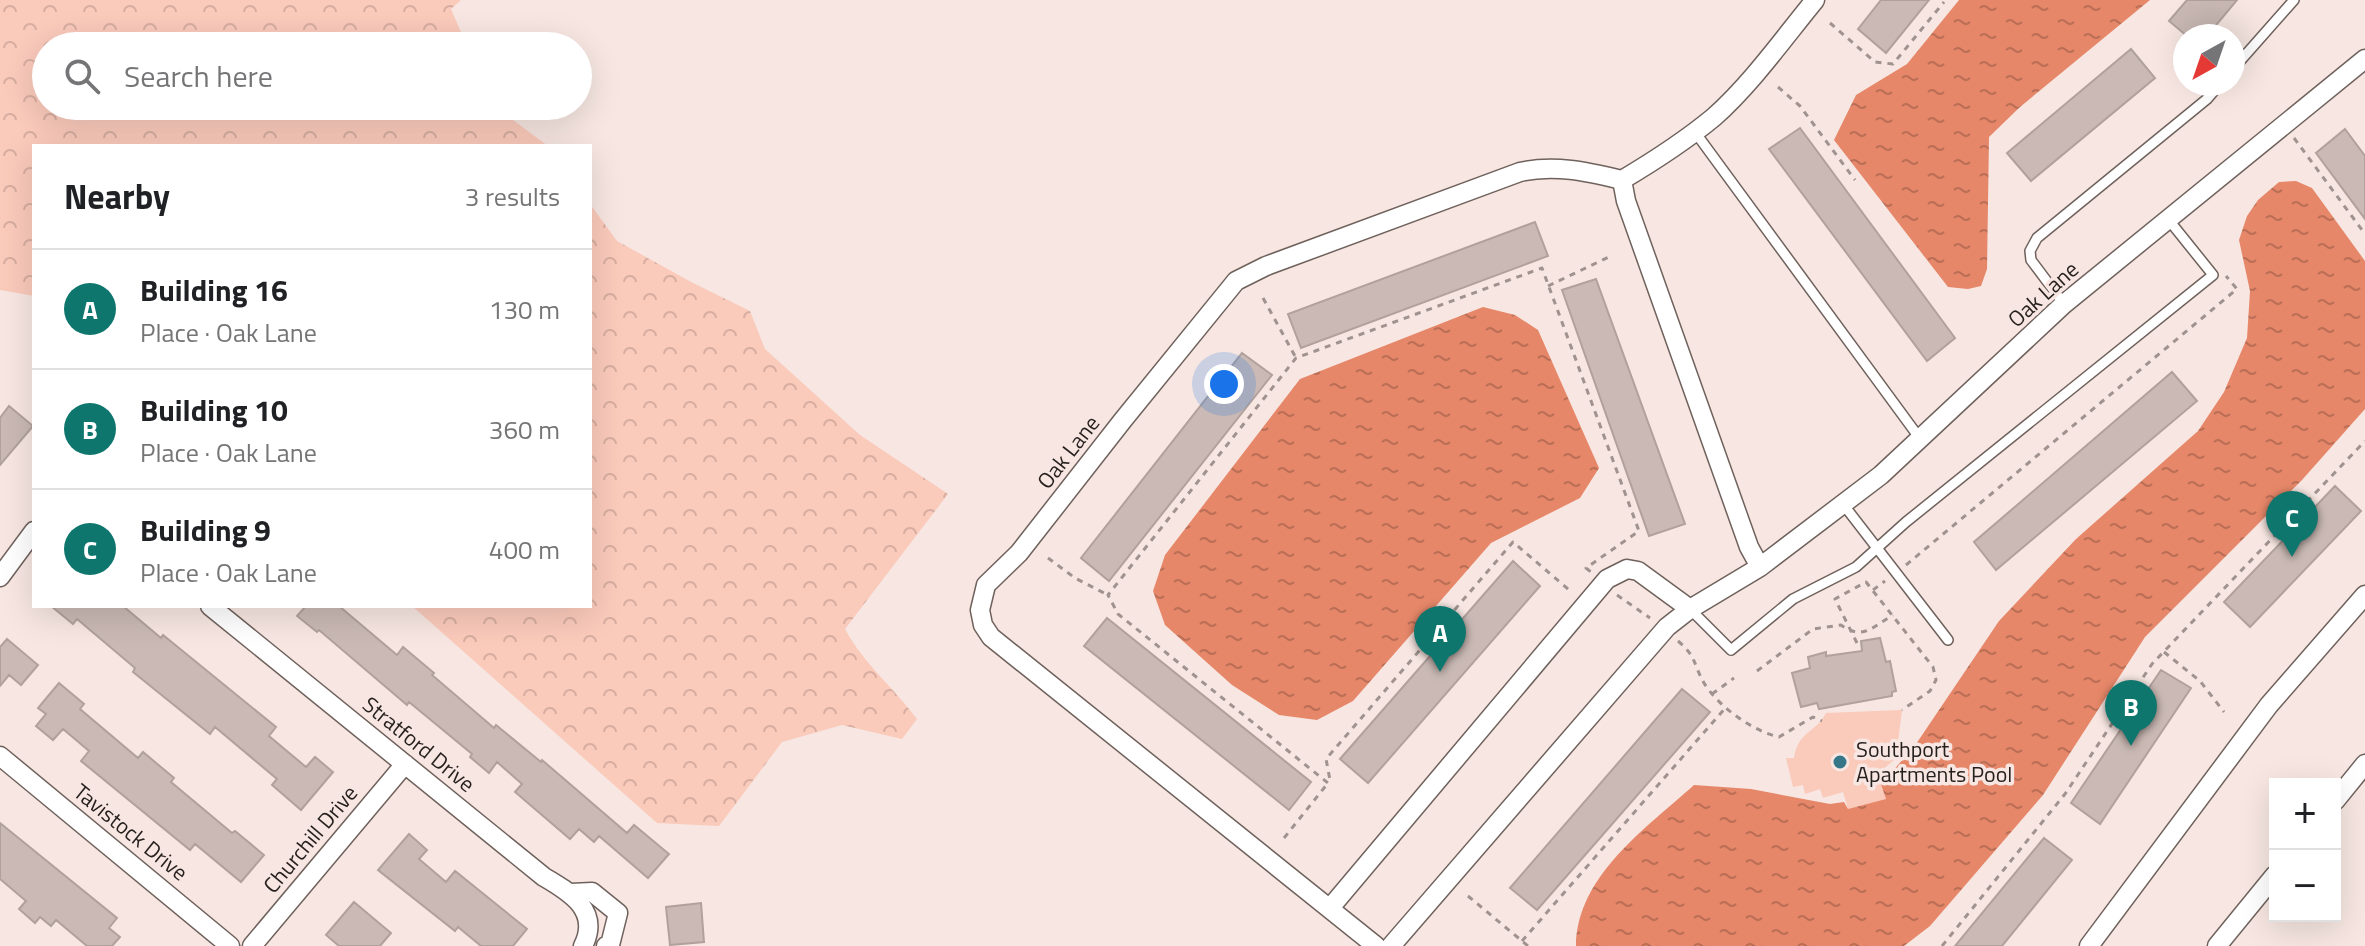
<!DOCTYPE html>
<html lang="en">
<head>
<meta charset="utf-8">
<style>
  body { margin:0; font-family:"Titillium Web",sans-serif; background:#f2f2f2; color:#202124 }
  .controls { position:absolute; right:24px; bottom:24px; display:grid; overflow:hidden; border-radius:0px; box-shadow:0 8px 32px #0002 }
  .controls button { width:72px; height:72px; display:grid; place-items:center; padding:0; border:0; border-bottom:2px solid #e0e0e0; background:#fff; color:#202124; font:40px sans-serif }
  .compass { position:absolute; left:2173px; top:24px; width:72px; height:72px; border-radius:50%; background:#fff; box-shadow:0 8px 32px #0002; rotate:220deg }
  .you { position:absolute; left:1224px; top:384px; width:28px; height:28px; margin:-20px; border:6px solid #fff; border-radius:50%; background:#1a73e8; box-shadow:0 0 0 12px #1a73e833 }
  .badge { display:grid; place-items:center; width:52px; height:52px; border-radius:50%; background:#0f766e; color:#fff; font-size:26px; font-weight:700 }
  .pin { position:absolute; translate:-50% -66px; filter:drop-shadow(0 2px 4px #0008) }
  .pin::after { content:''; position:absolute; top:42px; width:28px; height:24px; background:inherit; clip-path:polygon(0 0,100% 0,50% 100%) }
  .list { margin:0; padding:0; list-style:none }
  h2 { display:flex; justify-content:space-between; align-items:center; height:104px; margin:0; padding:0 32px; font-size:34px }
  h2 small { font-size:26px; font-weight:400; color:#757577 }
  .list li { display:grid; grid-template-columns:52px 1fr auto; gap:24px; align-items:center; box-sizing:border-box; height:120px; padding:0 32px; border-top:2px solid #e0e0e0 }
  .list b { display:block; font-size:30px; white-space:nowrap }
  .list p { margin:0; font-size:26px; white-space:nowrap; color:#757577 }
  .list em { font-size:26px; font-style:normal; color:#757577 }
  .icon { flex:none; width:44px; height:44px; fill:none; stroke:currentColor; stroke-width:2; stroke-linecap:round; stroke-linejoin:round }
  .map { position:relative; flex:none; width:2365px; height:946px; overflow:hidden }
  .search { position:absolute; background:#fff; box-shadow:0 8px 32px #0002; left:32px; top:32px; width:560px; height:88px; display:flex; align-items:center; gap:20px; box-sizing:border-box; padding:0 28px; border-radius:44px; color:#757577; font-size:30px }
  .panel { position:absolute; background:#fff; box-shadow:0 8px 32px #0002; left:32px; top:144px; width:560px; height:464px; border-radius:0px }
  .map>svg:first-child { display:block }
  .forest { fill:url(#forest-crowns) }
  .pitch { fill:#facabb }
  .water { fill:url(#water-ripples) }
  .building { fill:#cab9b4; stroke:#b1a19c; stroke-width:2 }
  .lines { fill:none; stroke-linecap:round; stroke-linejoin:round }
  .service-casing { stroke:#6f615c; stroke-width:12 }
  .minor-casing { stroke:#6f615c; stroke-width:21 }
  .path { stroke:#9f928f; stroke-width:3; stroke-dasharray:6 6; stroke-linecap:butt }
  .service { stroke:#fff; stroke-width:9 }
  .minor { stroke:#fff; stroke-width:18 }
  .poi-dot { fill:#357789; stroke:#f7e6e1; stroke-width:3 }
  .labels { text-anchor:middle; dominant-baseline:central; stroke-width:7; stroke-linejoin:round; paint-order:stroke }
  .street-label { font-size:22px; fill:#251f1d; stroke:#f7e6e1 }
  .poi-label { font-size:22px; fill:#251f1d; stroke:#f7e6e1; text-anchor:start }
</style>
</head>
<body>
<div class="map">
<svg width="2365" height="946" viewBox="0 0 2365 946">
  <defs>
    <pattern id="forest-crowns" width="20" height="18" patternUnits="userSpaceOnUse" patternTransform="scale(2)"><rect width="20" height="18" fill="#facabb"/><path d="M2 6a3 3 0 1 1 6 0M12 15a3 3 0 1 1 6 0" fill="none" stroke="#d6ada0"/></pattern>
    <pattern id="water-ripples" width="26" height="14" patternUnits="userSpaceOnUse" patternTransform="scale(2)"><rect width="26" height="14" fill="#e68769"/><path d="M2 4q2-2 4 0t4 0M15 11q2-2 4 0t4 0" fill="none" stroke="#ba6e56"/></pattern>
  </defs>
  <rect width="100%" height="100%" fill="#f7e6e1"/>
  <path class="forest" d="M0,0H461L451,9L467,46H46V106H494L548,146H34V296L0,290Z
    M590,204L617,241L693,283L750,311L765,349L860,435L948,494L845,629C863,663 894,688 917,719L902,739L842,725L782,742L719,826L657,823L412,606H590Z"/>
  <path class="pitch" d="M1902,710L1896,758L1879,773L1886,800L1848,809L1843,792L1823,798L1820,789L1805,794L1803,785L1793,787L1786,758H1794C1798,731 1817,732 1826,713Z"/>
  <path class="water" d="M1959,0H2150L2020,107L1989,137L1987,269L1981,286L1968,289L1948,287L1834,140L1856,95L1907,64Z
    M2296,181L2312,188L2365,261V409L2302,480L2145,637L2043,795L1930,926L1904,946H1576C1577,876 1645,829 1694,785L1751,789L1830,804L1844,802L1848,809L1886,799L1881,784L1914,747L1999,621L2076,539L2198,431L2224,392L2247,338L2250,291L2239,240L2247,216L2258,200L2279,182Z
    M1483,307L1515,315L1538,330L1599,468L1580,498L1491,543L1353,701L1317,720L1279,715L1232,685L1165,625L1153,591L1165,555L1300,379Z"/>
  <path class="building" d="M1881,0H1929L1886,53L1858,29Z
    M2187,0H2237L2207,36H2187L2169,21Z
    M2131,49L2155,78L2031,181L2007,153Z
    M1800,128L1955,338L1927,361L1769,149Z
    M2345,129L2365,156V219L2316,153Z
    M1535,222L1548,256L1301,348L1288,314Z
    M1596,279L1685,524L1649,536L1562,290Z
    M1242,353L1272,375L1109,581L1081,558Z
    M2172,372L2197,401L1996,570L1974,542Z
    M9,406L33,426L0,465V418Z
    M2335,486L2361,511L2250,627L2224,602Z
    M1513,561L1540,586L1368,783L1340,759Z
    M51,606H123L161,638L163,635L276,727L269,736L306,767L315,757L333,772L301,810L272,785L277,779L215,727L210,734L133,672L135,668L77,619L73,624Z
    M306,606H339L397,655L403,647L434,673L432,675L494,728L496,725L541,762L542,760L627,833L634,825L669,854L648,878L599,836L594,842L579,829L570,839L515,792L522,784L497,762L489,773L470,757L472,754L409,702L407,705L319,630L317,632L297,616Z
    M1107,618L1311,782L1289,810L1084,646Z
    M1880,638L1886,662L1890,661L1896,691L1892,692V696L1819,709L1817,703L1801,707L1792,673L1810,668L1808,657L1826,652V656L1862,651L1861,641Z
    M7,639L38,665L21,685L9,675L0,686V647Z
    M2161,670L2191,688L2100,824L2071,803Z
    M59,683L84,704L80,709L138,758L143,752L174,778L171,782L232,833L235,831L264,855L241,882L195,844L190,850L81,761L89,751L63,729L53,740L36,726L46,714L38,708Z
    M1682,689L1710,712L1537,910L1510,888Z
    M0,823L117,918L109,928L120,937L112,946H87L56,920L51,926L40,917L35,923L19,909L26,901L0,879Z
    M409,834L427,850L419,859L446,882L455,871L527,929L513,946H481L458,927L455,931L378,870Z
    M2044,838L2072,860L2002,946H1955Z
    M354,902L391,933L380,946H339L326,935Z
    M701,903L704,942L670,945L666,907Z"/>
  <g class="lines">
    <defs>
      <path id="service" d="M2233,69L2294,0
        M1695,132L1921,440
        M2064,304L2031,260L2030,251L2037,238L2207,99L2220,84
        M1843,504L1948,640
        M1690,609L1731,650L1793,599L1856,567L1906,522L2213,275L2168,219"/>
      <path id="minor" d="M1622,180L1626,201L1749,547L1760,567
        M0,577L34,531
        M210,606L544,877C570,892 601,911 583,946
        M0,756L230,946
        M2335,801L2365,764
        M571,893L592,892L618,913L610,945L606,946
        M1330,908L1607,579L1627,569L1638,571L1690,609
        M252,946L405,764
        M1376,946L991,637L983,625L980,610L986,585L1019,553L1123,420L1236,281L1266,266L1520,172C1555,164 1588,172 1622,180C1654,161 1685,141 1714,117C1752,83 1783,39 1815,0
        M1391,946L1667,627L1690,609L1760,567L1881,475L2064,304L2365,59
        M2089,946L2269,705L2365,595
        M2217,946L2275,875"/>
    </defs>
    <use href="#service" class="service-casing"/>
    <use href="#minor" class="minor-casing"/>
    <path class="path" d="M1830,23L1875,62L1893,64L1944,2
      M1778,87L1800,106L1855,180
      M2294,138L2365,234
      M1548,286L1613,255
      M1263,298L1296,358
      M1048,558L1075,578L1108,595
      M1906,565L2237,289L2226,276
      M1568,589L1513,542L1326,759L1330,780L1328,783L1118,614L1108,595L1296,358L1542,268L1639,531L1586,568L1591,572
      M1873,590L1885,581
      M1617,595L1650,618
      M1678,641C1697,657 1693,664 1704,683C1718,706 1752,731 1779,737L1813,717L1822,721
      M1857,643L1835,599L1866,582L1933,667L1936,680L1930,691L1902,710
      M2164,652L2200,681L2224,712
      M1757,671L1813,629L1841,625C1863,641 1872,627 1893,615
      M1712,694L1734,678
      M1284,838L1328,783
      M1468,896L1528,946
      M1522,941L1727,706
      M1942,946L2065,794L2152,664L2365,441"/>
    <use href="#service" class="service"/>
    <use href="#minor" class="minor"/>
  </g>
  <circle class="poi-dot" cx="1840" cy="762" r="8"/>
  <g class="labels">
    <g class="street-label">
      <text transform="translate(2043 294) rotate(-42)">Oak Lane</text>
      <text transform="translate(1068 452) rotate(-52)">Oak Lane</text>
      <text transform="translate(419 744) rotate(39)">Stratford Drive</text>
      <text transform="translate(131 832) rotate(39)">Tavistock Drive</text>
      <text transform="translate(310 839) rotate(-50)">Churchill Drive</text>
    </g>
    <g class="poi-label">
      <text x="1856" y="749">Southport<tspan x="1856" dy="25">Apartments Pool</tspan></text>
    </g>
  </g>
</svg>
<div class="controls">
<button>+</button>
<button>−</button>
</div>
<svg class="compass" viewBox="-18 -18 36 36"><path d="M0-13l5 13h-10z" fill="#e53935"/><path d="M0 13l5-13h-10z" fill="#757577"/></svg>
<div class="you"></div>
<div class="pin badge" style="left:1440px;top:672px">A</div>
<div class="pin badge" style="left:2131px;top:746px">B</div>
<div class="pin badge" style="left:2292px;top:557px">C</div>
<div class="search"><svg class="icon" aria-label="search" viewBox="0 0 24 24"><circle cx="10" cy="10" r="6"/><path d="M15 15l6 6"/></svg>Search here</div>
<section class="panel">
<h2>Nearby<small>3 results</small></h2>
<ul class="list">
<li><span class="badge">A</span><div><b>Building 16</b><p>Place · Oak Lane</p></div><em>130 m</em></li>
<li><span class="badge">B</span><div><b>Building 10</b><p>Place · Oak Lane</p></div><em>360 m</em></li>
<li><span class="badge">C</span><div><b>Building 9</b><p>Place · Oak Lane</p></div><em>400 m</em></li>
</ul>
</section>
</div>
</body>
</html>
